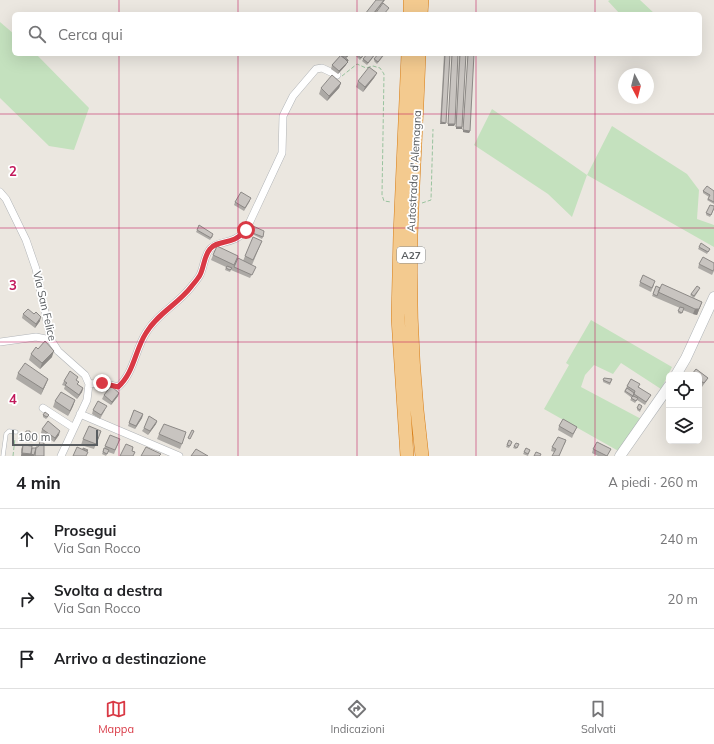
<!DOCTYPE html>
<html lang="it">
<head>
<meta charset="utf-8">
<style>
  body { margin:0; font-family:Mulish,sans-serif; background:#f2f2f2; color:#202124 }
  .controls { position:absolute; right:12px; bottom:12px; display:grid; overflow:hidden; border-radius:6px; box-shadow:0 4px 16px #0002 }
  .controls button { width:36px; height:36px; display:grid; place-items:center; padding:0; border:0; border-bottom:1px solid #e0e0e0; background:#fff; color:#202124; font:20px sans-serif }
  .compass { position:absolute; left:618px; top:68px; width:36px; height:36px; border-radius:50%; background:#fff; box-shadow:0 4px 16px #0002; rotate:173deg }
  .scale { position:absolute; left:12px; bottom:10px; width:86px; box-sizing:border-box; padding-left:4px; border:2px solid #595d60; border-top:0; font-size:11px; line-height:14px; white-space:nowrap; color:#595d60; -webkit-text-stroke:3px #fff; paint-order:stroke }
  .stop { position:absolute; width:12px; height:12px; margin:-9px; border:3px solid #d93945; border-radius:50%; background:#fff }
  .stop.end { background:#d93945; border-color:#fff; box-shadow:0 1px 4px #0008 }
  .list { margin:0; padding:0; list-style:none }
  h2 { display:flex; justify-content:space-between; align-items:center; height:52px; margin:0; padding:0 16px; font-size:17px }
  h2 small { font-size:13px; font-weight:400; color:#757577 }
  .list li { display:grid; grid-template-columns:26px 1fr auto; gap:12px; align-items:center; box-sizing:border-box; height:60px; padding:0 16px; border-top:1px solid #e0e0e0 }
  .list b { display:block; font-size:15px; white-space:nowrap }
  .list p { margin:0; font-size:13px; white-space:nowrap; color:#757577 }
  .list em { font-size:13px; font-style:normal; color:#757577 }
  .icon { flex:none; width:22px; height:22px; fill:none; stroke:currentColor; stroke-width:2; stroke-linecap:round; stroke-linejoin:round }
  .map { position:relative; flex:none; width:714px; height:456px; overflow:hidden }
  .search { position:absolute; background:#fff; box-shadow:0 4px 16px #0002; left:12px; right:12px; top:12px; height:44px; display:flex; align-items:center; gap:10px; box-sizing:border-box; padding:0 14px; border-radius:6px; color:#757577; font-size:15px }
  .sheet { height:232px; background:#fff }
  nav { display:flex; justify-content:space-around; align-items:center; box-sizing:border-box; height:56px; border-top:1px solid #e0e0e0; background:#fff; font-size:11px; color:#757577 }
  nav a { display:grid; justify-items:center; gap:2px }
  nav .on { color:#d93945 }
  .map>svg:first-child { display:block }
  .green { fill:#c4e1be }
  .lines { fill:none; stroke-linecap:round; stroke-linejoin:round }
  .service-casing { stroke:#b1b4b7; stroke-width:4.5 }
  .minor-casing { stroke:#b1b4b7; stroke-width:8 }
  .secondary-casing { stroke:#b0b4b7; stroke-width:11 }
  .motorway-casing { stroke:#d77c14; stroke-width:14 }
  .path { stroke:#9ac39f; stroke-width:1; stroke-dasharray:4 2; stroke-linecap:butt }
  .service { stroke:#fff; stroke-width:3.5 }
  .minor { stroke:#fff; stroke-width:7 }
  .secondary { stroke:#fff; stroke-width:10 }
  .motorway { stroke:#f3ca8f; stroke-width:13 }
  .wall { fill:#aca9a5 }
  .shaded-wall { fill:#8c8986 }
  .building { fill:#c8c4c0; stroke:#8c8986 }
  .route { stroke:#d93945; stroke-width:5 }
  .grid { fill:none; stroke:#c2185b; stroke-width:1; stroke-opacity:0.55 }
  .labels { text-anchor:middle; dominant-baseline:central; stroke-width:3.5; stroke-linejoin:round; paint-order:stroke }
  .shield { fill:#fff; stroke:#8b8e90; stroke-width:1 }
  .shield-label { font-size:10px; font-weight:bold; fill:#595d60 }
  .street-label { font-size:11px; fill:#595d60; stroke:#fff }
  .grid-label { font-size:13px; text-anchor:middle; font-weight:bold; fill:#c2185b; stroke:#fff; stroke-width:3.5; stroke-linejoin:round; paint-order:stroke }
</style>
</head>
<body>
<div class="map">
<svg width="714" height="456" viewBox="0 0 714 456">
  <rect width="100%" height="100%" fill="#ebe7e0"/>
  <path class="green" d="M610,0H640L655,14H620L608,1Z
    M0,22L14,34V54H36L89,108L74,150L49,146L0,98Z
    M492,109L587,175L612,126L687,174L699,190L697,219L714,225V247L587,175L572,217L548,194L474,145Z
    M591,320L672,367L661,389L621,363L613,374L594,365L585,375L581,387L645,421L622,453L544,409L569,365L566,363Z"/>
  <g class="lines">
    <defs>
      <path id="service" d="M3,456L6,434L9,431L16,432"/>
      <path id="minor" d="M0,192L6,199L26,240L36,269L51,340L58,351L85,375L89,384L87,400L61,456
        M0,342L36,337L51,340
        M89,384L102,383L118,387C134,373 135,350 146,333C157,314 178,304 191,287C194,283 198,279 200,275C204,267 204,256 210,249C219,239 233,246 246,230L282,153L283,116L293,96L316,69L322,68L337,75
        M43,408L74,428
        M80,414L179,456"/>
      <path id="secondary" d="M676,375L686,358L714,297
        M620,456L669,386"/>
      <path id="motorway" d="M410,14V0
        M421,14L422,0
        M419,54C417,114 413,175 411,235C409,309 413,383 422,456
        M407,456L398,318L400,235L408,54"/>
    </defs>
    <use href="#service" class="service-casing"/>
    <use href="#minor" class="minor-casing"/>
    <use href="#secondary" class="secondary-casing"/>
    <use href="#motorway" class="motorway-casing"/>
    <path class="path" d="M342,76L357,64L366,68L373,66L380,68L384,74L382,195L384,201L391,202
      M422,203L431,200L433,129
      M13,456L15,438"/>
    <use href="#service" class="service"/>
    <use href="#minor" class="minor"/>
    <use href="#secondary" class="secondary"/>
    <use href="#motorway" class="motorway"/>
  </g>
  <path class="wall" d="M343,54H349L346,59L348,60L346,65L338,74L331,69L332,65Z
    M356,54H365L360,60L355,55Z
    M367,54H376L367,65L362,61Z
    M378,54H385L377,64L374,61Z
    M444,54H450L445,124H440Z
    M452,54H458L455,124L454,126H448Z
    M459,54H466L462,127V129H456Z
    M468,54L470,131L469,133L463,132Z
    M377,73L374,78L363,92L356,87L358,81Z
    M341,83L339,88L327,101L319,94L321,88Z
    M703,191H714V204L707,200L709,197L703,193Z
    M250,201L244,211L234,205L235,202Z
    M710,205L714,209L710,217L706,215Z
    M253,226L263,237L262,239L250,233Z
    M197,230L213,236L210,240L196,232Z
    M262,241L252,265L254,270L250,278L231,270L230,272L225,270L226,267L211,260L213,255L238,258L243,261L245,256Z
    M699,247L709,250L707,254L698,249Z
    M699,264L714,271L712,275L698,268Z
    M640,282L654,285L651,292L639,286Z
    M656,286L702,302L697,315L693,314L683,310L681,314L678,313L680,308L652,296Z
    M699,290L694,298L690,295L691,294Z
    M23,314L40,321L35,328L22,318Z
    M38,349L52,357L40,369L29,360L31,354Z
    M696,369L708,378L702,387L699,384V375H692Z
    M18,373L48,379L46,384L41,395L16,379Z
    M604,378L612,379L610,385L603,382Z
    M64,381H77L78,385L83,388L82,392L77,399L64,389L65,386L62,385Z
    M627,386L639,387L649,398L645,405L637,400L635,403L630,400L632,398L624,392Z
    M119,393L118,396L111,405L102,399L104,395Z
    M75,400L73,406L68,416L53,407L55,401Z
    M639,404L642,406L640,412L637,410Z
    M93,410H105L100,419L92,414Z
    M134,410L143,414L142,418L135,429L128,426Z
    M43,415L48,417L46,419L43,417Z
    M157,421L156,424L148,435L142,431L144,428Z
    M559,426L577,427L572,438L558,430Z
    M42,429L59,435L54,442L41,433Z
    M159,434L182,444L180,449L157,439Z
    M99,437L94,449L81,445L83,439Z
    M120,439L114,454L108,452L106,456L102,454L105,446Z
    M509,440L512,442L509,448L506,447Z
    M566,440L565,444L554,452L551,451L552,447Z
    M23,445L32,448H36L44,456H21V449Z
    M514,446H518L516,449L513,448Z
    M526,448L530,450L528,456L523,454Z
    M593,449H611L607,456H598L592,453Z"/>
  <path class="shaded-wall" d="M384,0H385L374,14H373Z
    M348,60L346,65L338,74L339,71Z
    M377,73L374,78L363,92L365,87Z
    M341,83L339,88L327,101L329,96Z
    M441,122L446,123L445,124H440Z
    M448,124H455L454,126H448Z
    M456,127H462V129H456Z
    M463,130L470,131L469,133L463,132Z
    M702,302L697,315L693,314L695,309Z
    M41,317L40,321L35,328L36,324Z
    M54,351L52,357L40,369L42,363Z
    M48,379L46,384L41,395L43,389Z
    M83,388L82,392L77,399L79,395Z
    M119,393L118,396L111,405L112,402Z
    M75,400L73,406L68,416L70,411Z
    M143,414L142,418L135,429L136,426Z
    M157,421L156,424L148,435L150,431Z
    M60,431L59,435L54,442L55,438Z
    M25,437L30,438L29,440L24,439Z
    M22,453L31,454L34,455V456H21Z"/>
  <path class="building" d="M376,0H384L373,14H365Z
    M383,3L389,8L384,14H375Z
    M343,54H349L347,57Z
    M356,54H364L361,58Z
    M367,54H375L368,63L363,59Z
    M378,54H384L378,62L374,59Z
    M445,54H450L446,123L441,122Z
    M452,54H458L455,124H448Z
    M460,54H466L462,127H456Z
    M468,54H474L470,131L463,130Z
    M341,55L348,62L339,71L332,65Z
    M342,55L348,60V61L341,56Z
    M369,67L377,73L365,87L358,81Z
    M332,75L341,83L329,96L321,88Z
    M707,186L714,191V202L708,199L710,195L703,191Z
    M241,192L251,198L245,208L235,202Z
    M710,205L714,206V208L711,215L706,213Z
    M199,225L213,234L211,238L197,230Z
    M253,226L264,231L263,237L250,232Z
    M253,237L262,241L253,260L245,256Z
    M701,243L710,249L708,252L699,247Z
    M217,246L238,256L234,265L213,255Z
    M703,257L714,263V269L713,271L699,264Z
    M238,258L256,267L252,275L234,267Z
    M227,266L232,268L230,270L226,268Z
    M643,275L655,281L652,288L640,282Z
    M662,284L702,302L699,309H695L658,292Z
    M656,286L660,288L657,296L653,294Z
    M697,286L700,288L694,296L691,294Z
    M680,307L684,308L682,313L678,311Z
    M28,309L34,314L36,312L41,317L36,324L23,314Z
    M45,341L54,351L42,363L31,354L36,347L38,349Z
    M25,363L48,379L43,389L18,373Z
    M696,369L708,378L704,383L699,380V375H693L692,374Z
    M70,371L78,377L76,380L79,382L77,384L83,388L79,395L65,385L67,383L64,381Z
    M604,378L612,379L610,383L603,380Z
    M631,379L640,384L638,387L651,395L646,402L634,394L635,391L627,386Z
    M111,386L119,393L112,402L104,395Z
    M627,388L634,393L633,396L625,391Z
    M61,392L75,400L70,411L55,401Z
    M633,396L638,398L636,401L631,398Z
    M98,401L107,406L101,415L93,410Z
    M639,404L642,406L640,410L637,408Z
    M134,410L143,414L136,426L129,423Z
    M45,412L49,415L47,417L43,415Z
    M149,416L157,421L150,431L144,428Z
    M563,419L577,427L573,434L559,426Z
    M48,421L60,431L55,438L42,429Z
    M164,424L186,432L182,444L159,434Z
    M89,426L101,431L96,444L83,439Z
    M192,430L194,431L190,439L188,438Z
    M26,431H30V438L25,437Z
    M110,435L120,439L115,450L105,446Z
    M558,437L566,440L559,456H552L556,449L552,447Z
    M509,440L512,442L510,446L507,445Z
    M40,442L44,443V456H35L36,447H38Z
    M597,442L611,449L607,456L593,449Z
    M516,443L519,444L517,448L514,446Z
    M126,444L133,447L132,451L135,452L133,456H120Z
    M23,445L32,446L31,454L22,453Z
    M77,447L88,452L86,456H73Z
    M146,447L161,454L159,456H141Z
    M32,448H36L34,455L31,454Z
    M83,448L88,450L87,451L83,449Z
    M104,448L109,450L107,454L103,452Z
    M526,448L530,450L528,454L524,452Z
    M196,449L208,456H191Z
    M536,452L541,454L540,456H534Z"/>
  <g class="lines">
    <path class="route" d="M102,383L118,387C134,373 135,350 146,333C157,314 178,304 191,287C194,283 198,279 200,275C204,267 204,256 210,249C218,239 233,246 246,230"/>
  </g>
  <path class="grid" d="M119,0V14M238,0V14M357,0V14M476,0V14M595,0V14M119,54V456M238,54V456M357,54V456M476,54V456M595,54V456M0,114H714M0,228H714M0,342H714"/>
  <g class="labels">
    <rect class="shield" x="397" y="247" width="28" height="16" rx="3"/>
    <g class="shield-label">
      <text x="411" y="255">A27</text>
    </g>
    <g class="street-label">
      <text transform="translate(414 171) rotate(-87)">Autostrada d'Alemagna</text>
      <text transform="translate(45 306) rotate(77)">Via San Felice</text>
    </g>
  </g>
  <g class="grid-label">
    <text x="13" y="176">2</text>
    <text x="13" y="290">3</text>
    <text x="13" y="404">4</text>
  </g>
</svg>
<div class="controls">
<button><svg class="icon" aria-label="locate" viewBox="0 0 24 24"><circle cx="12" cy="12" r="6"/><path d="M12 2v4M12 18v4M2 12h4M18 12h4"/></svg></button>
<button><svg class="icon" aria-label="layers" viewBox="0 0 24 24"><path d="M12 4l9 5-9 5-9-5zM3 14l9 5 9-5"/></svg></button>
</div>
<svg class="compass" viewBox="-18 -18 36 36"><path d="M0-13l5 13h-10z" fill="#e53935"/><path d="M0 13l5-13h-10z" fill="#757577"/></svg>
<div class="scale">100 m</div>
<div class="stop" style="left:246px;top:230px"></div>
<div class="stop end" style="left:102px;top:383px"></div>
<div class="search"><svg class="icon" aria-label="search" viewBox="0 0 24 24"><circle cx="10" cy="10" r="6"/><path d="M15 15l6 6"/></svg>Cerca qui</div>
</div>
<section class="sheet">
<h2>4 min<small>A piedi · 260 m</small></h2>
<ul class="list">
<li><svg class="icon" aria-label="ahead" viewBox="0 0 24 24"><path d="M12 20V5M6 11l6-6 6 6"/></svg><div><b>Prosegui</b><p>Via San Rocco</p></div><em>240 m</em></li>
<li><svg class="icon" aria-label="right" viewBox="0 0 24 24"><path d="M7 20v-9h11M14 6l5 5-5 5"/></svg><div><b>Svolta a destra</b><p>Via San Rocco</p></div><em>20 m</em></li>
<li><svg class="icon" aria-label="arrive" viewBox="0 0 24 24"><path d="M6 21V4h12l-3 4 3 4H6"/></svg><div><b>Arrivo a destinazione</b></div></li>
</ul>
</section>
<nav>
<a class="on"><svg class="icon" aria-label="map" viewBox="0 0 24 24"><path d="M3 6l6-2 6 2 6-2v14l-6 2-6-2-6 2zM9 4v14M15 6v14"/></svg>Mappa</a>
<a><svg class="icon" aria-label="directions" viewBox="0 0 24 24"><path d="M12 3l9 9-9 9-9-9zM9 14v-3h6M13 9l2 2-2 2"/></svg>Indicazioni</a>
<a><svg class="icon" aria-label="saved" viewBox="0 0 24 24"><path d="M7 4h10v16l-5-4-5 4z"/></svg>Salvati</a>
</nav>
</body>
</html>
